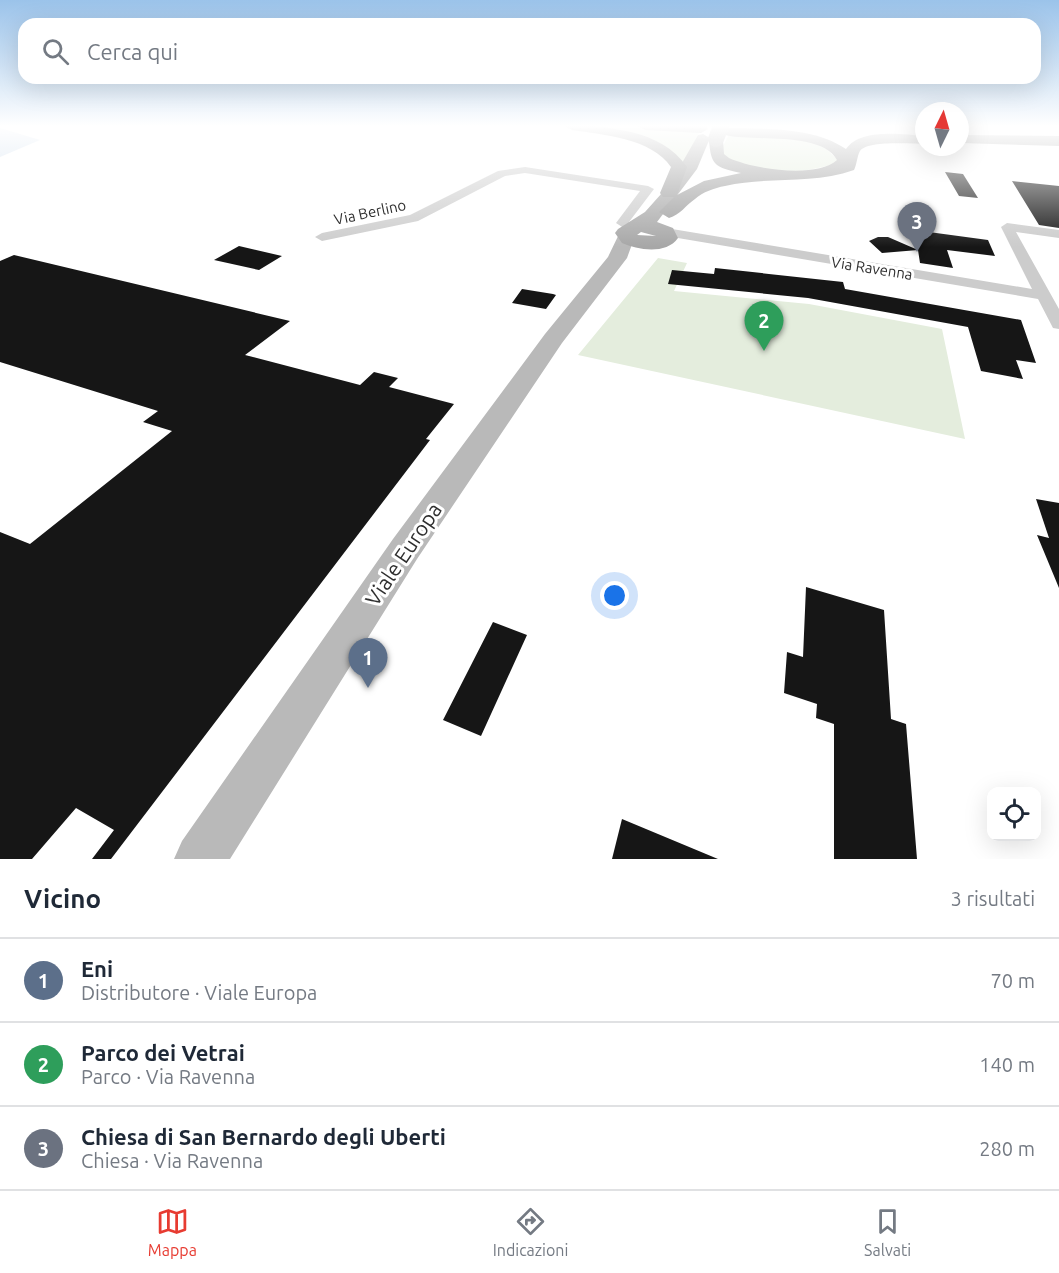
<!DOCTYPE html>
<html lang="it">
<head>
<meta charset="utf-8">
<style>
  body { margin:0; font-family:Ubuntu,sans-serif; background:#f2f2f3; color:#1f2937 }
  .controls { position:absolute; right:18px; bottom:18px; display:grid; overflow:hidden; border-radius:12px; box-shadow:0 6px 24px #0002 }
  .controls button { width:54px; height:54px; display:grid; place-items:center; padding:0; border:0; border-bottom:2px solid #e0e1e3; background:#fff; color:#1f2937; font:30px sans-serif }
  .compass { position:absolute; left:915px; top:102px; width:54px; height:54px; border-radius:50%; background:#fff; box-shadow:0 6px 24px #0002; rotate:5deg }
  .you { position:absolute; left:615px; top:596px; width:21px; height:21px; margin:-15px; border:4px solid #fff; border-radius:50%; background:#1a73e8; box-shadow:0 0 0 9px #1a73e833 }
  .badge { display:grid; place-items:center; width:39px; height:39px; border-radius:50%; background:#e73b31; color:#fff; font-size:20px; font-weight:700 }
  .pin { position:absolute; translate:-50% -50px; filter:drop-shadow(0 2px 3px #0008) }
  .pin::after { content:''; position:absolute; top:32px; width:21px; height:18px; background:inherit; clip-path:polygon(0 0,100% 0,50% 100%) }
  .list { margin:0; padding:0; list-style:none }
  h2 { display:flex; justify-content:space-between; align-items:center; height:78px; margin:0; padding:0 24px; font-size:26px }
  h2 small { font-size:20px; font-weight:400; color:#747a83 }
  .list li { display:grid; grid-template-columns:39px 1fr auto; gap:18px; align-items:center; box-sizing:border-box; height:84px; padding:0 24px; border-top:2px solid #e0e1e3 }
  .list b { display:block; font-size:22px; white-space:nowrap }
  .list p { margin:0; font-size:20px; white-space:nowrap; color:#747a83 }
  .list em { font-size:20px; font-style:normal; color:#747a83 }
  .icon { flex:none; width:33px; height:33px; fill:none; stroke:currentColor; stroke-width:2; stroke-linecap:round; stroke-linejoin:round }
  .map { position:relative; flex:none; width:1059px; height:859px; overflow:hidden }
  .search { position:absolute; background:#fff; box-shadow:0 6px 24px #0002; left:18px; right:18px; top:18px; height:66px; display:flex; align-items:center; gap:15px; box-sizing:border-box; padding:0 21px; border-radius:18px; color:#747a83; font-size:22px }
  .sheet { height:330px; background:#fff }
  nav { display:flex; justify-content:space-around; align-items:center; box-sizing:border-box; height:84px; border-top:2px solid #e0e1e3; background:#fff; font-size:16px; color:#747a83 }
  nav a { display:grid; justify-items:center; gap:3px }
  nav .on { color:#e73b31 }
  .map>svg:first-child { display:block }
  .green { fill:#e4eddd }
  .water { fill:#c9daec }
  .building { fill:#161616 }
  .lines { fill:none; stroke-linecap:round; stroke-linejoin:round }
  .minor { fill:#ccc; fill-rule:evenodd }
  .secondary { fill:#b9b9b9; fill-rule:evenodd }
  .primary { fill:#a7a7a7; fill-rule:evenodd }
  .trunk { fill:#9e9e9e; fill-rule:evenodd }
  .primary-bridge { stroke:#a7a7a7; stroke-width:16 }
  .labels { text-anchor:middle; dominant-baseline:central; stroke-width:6; stroke-linejoin:round; paint-order:stroke }
  .far-street-label { font-size:15px; fill:#2f2f2f; stroke:#fff }
  .near-street-label { font-size:21px; fill:#2f2f2f; stroke:#fff }
</style>
</head>
<body>
<div class="map">
<svg width="1059" height="859" viewBox="0 0 1059 859">
  <rect width="100%" height="100%" fill="#fff"/>
  <path class="green" d="M581,126H597L700,131L683,164L669,152Z
    M730,133L770,135L821,144L840,162C808,173 771,176 738,165C732,163 725,155 720,151Z
    M658,258L687,263L674,291L809,304L942,329L965,439L578,355Z"/>
  <path class="water" d="M0,128L40,140L0,157Z"/>
  <path class="building" d="M945,172L963,174L978,198L959,196Z
    M1012,181L1059,186V228L1039,225Z
    M914,230L988,240L995,256L947,250L953,268L920,263L918,250L882,253L869,241L878,237H888L918,250Z
    M239,246L282,256L259,270L214,260Z
    M14,255L290,321L245,355L360,385L374,372L398,378L389,387L454,404L426,439L430,440L111,859H92L114,830L76,808L32,859H0V532L30,544L172,431L143,422L158,411L0,362V261Z
    M715,268L843,282L845,289L1021,320L1036,363L1016,360L1023,379L981,371L968,327L808,298L668,284L672,270L714,274Z
    M522,289L553,294L556,295L546,309L512,303Z
    M1036,499L1059,503V588L1037,535L1049,538Z
    M806,587L884,610L891,719L906,724L917,859H834V724L816,718L817,704L784,693L787,652L803,657Z
    M493,622L527,635L481,736L443,720Z
    M622,819L718,859H612Z"/>
  <g class="lines">
    <path class="minor" d="M525,167L648,186L654,189L629,222L637,228L630,232L616,223L640,191L525,173L505,176L418,221L322,241L315,237L322,233L410,215L498,171Z
      M1007,223L1059,230V238L1016,232L1059,309V329L1053,328L1038,299L666,236L659,232L666,228L1032,289L1001,227Z"/>
    <path class="secondary" d="M626,231L635,236L627,258L562,343L417,559L230,859H174L182,841L393,539L545,334L608,257L620,232Z"/>
    <path class="primary" d="M703,134L710,138L697,169L657,222L673,228L678,238C666,255 638,250 622,243L615,233L618,229L645,212L670,184L698,135ZM641,232L656,236L637,235Z"/>
    <path class="trunk" d="M565,126C607,126 661,129 687,167L677,195L704,181L741,173C715,167 711,166 709,140L716,136L723,140L724,154L729,158C753,169 816,179 837,160C821,131 753,142 725,135L723,132L725,129L730,128C767,129 814,127 846,149C860,128 903,134 924,136V144C911,144 868,140 860,151C857,156 857,164 854,170C812,185 767,176 725,186C714,188 703,192 695,199C686,205 680,215 669,218L659,212L674,197H663L660,193L671,167C651,138 604,135 572,130Z
      M638,126H706L708,129L701,133L645,130Z
      M960,135L1059,136V146L960,143Z"/>
    <path class="primary-bridge" d="M716,139L721,126"/>
  </g>
  <linearGradient id="sky" x2="0" y2="1"><stop stop-color="#9bc3ea"/><stop offset="0.51" stop-color="#fff"/><stop offset="1" stop-color="#fff" stop-opacity="0"/></linearGradient>
  <rect width="1059" height="247" fill="url(#sky)"/>
  <g class="labels">
    <g class="far-street-label">
      <text transform="translate(370 212) rotate(-12)">Via Berlino</text>
      <text transform="translate(872 268) rotate(9)">Via Ravenna</text>
    </g>
    <g class="near-street-label">
      <text transform="translate(403 554) rotate(-56)">Viale Europa</text>
    </g>
  </g>
</svg>
<div class="controls">
<button><svg class="icon" aria-label="locate" viewBox="0 0 24 24"><circle cx="12" cy="12" r="6"/><path d="M12 2v4M12 18v4M2 12h4M18 12h4"/></svg></button>
</div>
<svg class="compass" viewBox="-18 -18 36 36"><path d="M0-13l5 13h-10z" fill="#e53935"/><path d="M0 13l5-13h-10z" fill="#747a83"/></svg>
<div class="you"></div>
<div class="pin badge" style="left:368px;top:688px;background:#5c6f8a">1</div>
<div class="pin badge" style="left:764px;top:351px;background:#2e9e5b">2</div>
<div class="pin badge" style="left:917px;top:252px;background:#6b7280">3</div>
<div class="search"><svg class="icon" aria-label="search" viewBox="0 0 24 24"><circle cx="10" cy="10" r="6"/><path d="M15 15l6 6"/></svg>Cerca qui</div>
</div>
<section class="sheet">
<h2>Vicino<small>3 risultati</small></h2>
<ul class="list">
<li><span class="badge" style="background:#5c6f8a">1</span><div><b>Eni</b><p>Distributore · Viale Europa</p></div><em>70 m</em></li>
<li><span class="badge" style="background:#2e9e5b">2</span><div><b>Parco dei Vetrai</b><p>Parco · Via Ravenna</p></div><em>140 m</em></li>
<li><span class="badge" style="background:#6b7280">3</span><div><b>Chiesa di San Bernardo degli Uberti</b><p>Chiesa · Via Ravenna</p></div><em>280 m</em></li>
</ul>
</section>
<nav>
<a class="on"><svg class="icon" aria-label="map" viewBox="0 0 24 24"><path d="M3 6l6-2 6 2 6-2v14l-6 2-6-2-6 2zM9 4v14M15 6v14"/></svg>Mappa</a>
<a><svg class="icon" aria-label="directions" viewBox="0 0 24 24"><path d="M12 3l9 9-9 9-9-9zM9 14v-3h6M13 9l2 2-2 2"/></svg>Indicazioni</a>
<a><svg class="icon" aria-label="saved" viewBox="0 0 24 24"><path d="M7 4h10v16l-5-4-5 4z"/></svg>Salvati</a>
</nav>
</body>
</html>
